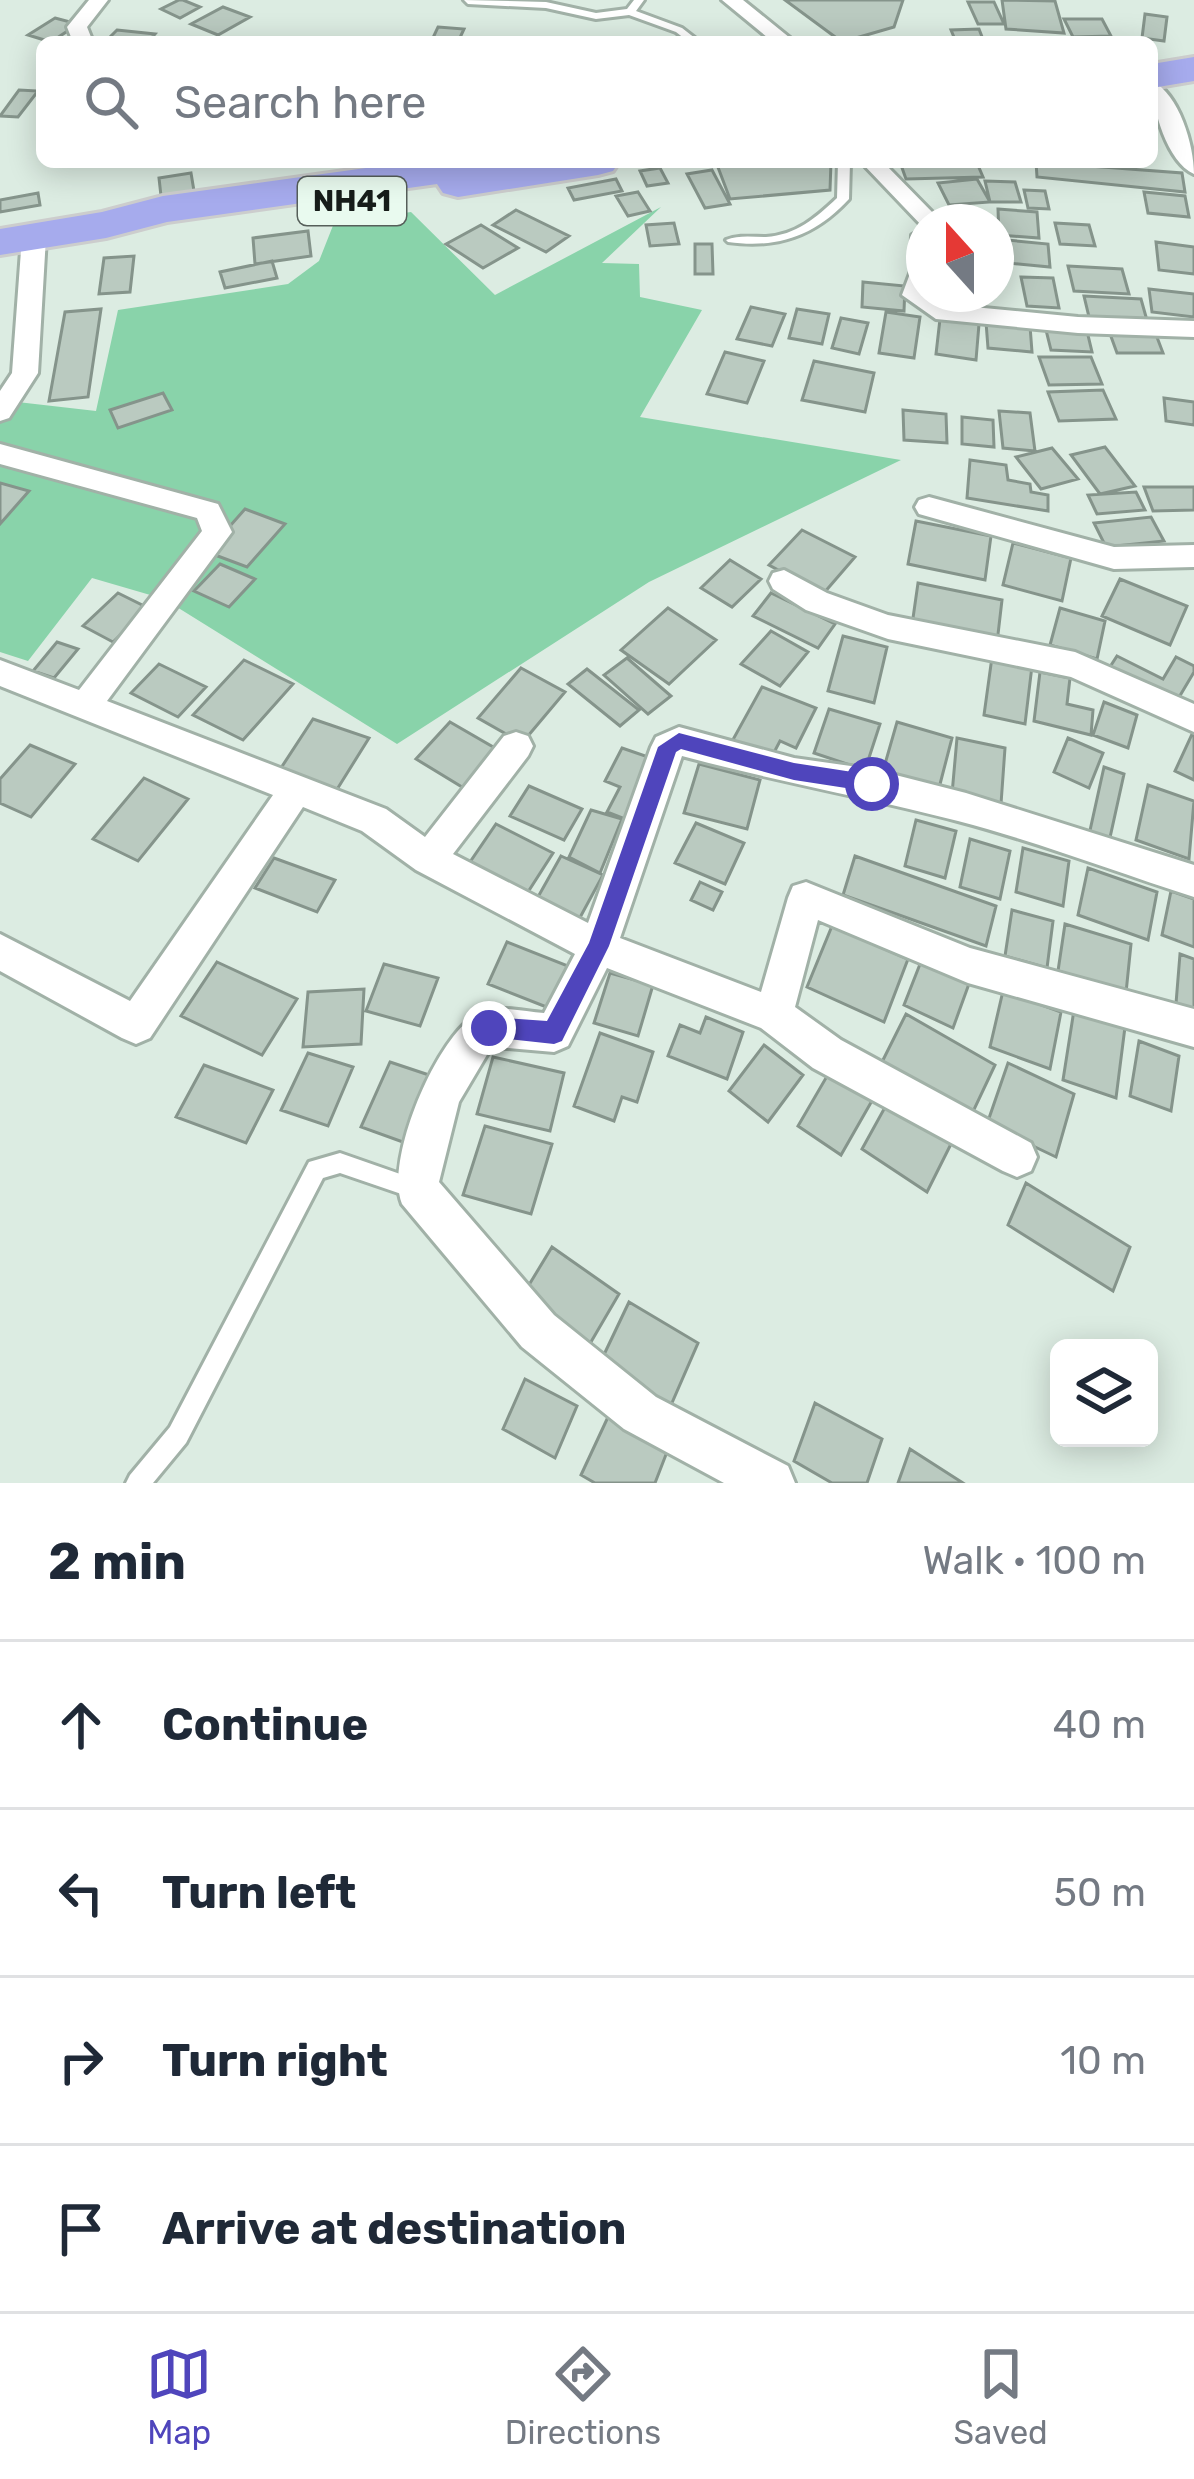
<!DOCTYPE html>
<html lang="en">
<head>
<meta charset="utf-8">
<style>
  body { margin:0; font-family:Rubik,sans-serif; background:#f2f2f3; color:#1f2937 }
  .controls { position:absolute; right:36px; bottom:36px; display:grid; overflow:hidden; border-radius:18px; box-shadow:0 6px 30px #0003 }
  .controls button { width:108px; height:108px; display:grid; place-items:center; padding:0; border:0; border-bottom:3px solid #e0e1e3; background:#fff; color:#1f2937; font:60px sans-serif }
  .compass { position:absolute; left:906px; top:204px; width:108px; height:108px; border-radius:50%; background:#fff; box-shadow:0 6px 30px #0003; rotate:339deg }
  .stop { position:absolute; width:36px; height:36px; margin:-27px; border:9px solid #4f45bc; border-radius:50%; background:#fff }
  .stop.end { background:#4f45bc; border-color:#fff; box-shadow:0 3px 12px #0008 }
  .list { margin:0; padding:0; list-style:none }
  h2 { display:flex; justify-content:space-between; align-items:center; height:156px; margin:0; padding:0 48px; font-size:51px }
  h2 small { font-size:39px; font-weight:400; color:#747a83 }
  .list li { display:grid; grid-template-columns:78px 1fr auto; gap:36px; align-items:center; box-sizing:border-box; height:168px; padding:0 48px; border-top:3px solid #e0e1e3 }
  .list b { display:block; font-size:45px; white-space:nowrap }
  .list em { font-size:39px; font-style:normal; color:#747a83 }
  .icon { flex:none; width:66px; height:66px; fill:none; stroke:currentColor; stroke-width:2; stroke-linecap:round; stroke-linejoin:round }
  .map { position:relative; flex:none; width:1194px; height:1483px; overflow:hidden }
  .search { position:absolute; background:#fff; box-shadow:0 6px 30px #0003; left:36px; right:36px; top:36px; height:132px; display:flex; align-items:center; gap:30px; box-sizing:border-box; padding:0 42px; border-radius:18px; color:#747a83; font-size:45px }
  .sheet { height:828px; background:#fff }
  nav { display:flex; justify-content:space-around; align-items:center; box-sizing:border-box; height:168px; border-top:3px solid #e0e1e3; background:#fff; font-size:33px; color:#747a83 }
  nav a { display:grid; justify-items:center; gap:6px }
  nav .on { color:#4f45bc }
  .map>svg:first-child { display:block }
  .green { fill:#89d3aa }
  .building { fill:#bacac0; stroke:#85948b; stroke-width:3 }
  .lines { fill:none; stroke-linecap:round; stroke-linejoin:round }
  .lane-casing { stroke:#a1b1a7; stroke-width:6 }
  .street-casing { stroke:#a1b1a7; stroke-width:6 }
  .highway-casing { stroke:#cccdcd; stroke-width:6 }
  .lane { fill:#fff; fill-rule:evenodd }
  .street { fill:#fff; fill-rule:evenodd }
  .highway { fill:#a6abed; fill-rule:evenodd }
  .route { fill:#4f45bc }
  .labels { text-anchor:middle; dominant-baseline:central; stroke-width:9; stroke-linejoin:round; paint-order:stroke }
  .shield { fill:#e9faef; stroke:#565f5a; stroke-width:3 }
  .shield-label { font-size:30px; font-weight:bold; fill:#171d1a }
</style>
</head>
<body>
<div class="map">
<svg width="1194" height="1483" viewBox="0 0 1194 1483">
  <rect width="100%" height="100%" fill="#dcece2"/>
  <path class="green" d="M661,207L602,263L639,264L640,297L702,310L640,417L901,460L649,582L397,744L164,599L92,578L28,661L0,652V400L96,411L118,310L288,284L319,261L334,223L411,212L495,295Z"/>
  <path class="building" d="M179,0H183L200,7L180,18L161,9Z
    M785,0H903L894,27L842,42Z
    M1002,0L1055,1L1064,33L1006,29Z
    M968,2H994L1004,24H978Z
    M223,7L250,17L218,35L191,24Z
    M1145,14L1167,17L1164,41L1142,38Z
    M55,18L78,24L51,42L28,35Z
    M1064,19H1102L1111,36L1073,37Z
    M438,27L464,29L458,42H431Z
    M979,29L984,42H956L951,30Z
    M117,30L155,34L148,42H105Z
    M19,90L38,91L18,117L0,116Z
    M716,162H831L830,190L730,199Z
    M1036,162L1182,173L1185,192L1037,177Z
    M977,163L983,177L906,179L901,165Z
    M660,168L668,183L647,186L640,171Z
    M712,170L730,204L705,208L687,174Z
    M191,173L194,191L161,196L159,178Z
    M616,179L622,191L574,200L568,188Z
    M977,179L990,202L949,205L938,183Z
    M985,181L1015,182L1021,202H990Z
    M1024,190L1045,191L1049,209L1028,208Z
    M638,192L650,211L628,216L616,196Z
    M1144,192L1185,196L1189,217L1148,213Z
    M38,193L40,205L0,212V200Z
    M998,209L1037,212L1039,238L999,235Z
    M516,210L569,236L546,252L493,225Z
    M674,223L679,244L650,246L646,225Z
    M1055,223L1089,225L1095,246L1060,244Z
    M481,225L518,248L483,268L446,244Z
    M308,231L311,256L255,264L253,238Z
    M996,239L1048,244L1050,267L996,262Z
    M1156,242L1194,247V274L1159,270Z
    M695,244H712L713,274H695Z
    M134,256L130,292L99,294L104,258Z
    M272,261L277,278L225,288L220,272Z
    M1068,266L1122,269L1129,294L1074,291Z
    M1021,277L1053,278L1059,308L1027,306Z
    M863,282L905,286L904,311L862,307Z
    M1149,289L1194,294V317L1152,312Z
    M1084,296L1141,299L1148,324L1090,321Z
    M751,307L785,314L772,346L737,339Z
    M101,309L88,397L49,401L65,312Z
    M797,309L829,314L822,344L789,338Z
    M886,312L920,317L914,358L879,353Z
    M841,318L868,323L859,354L832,348Z
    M940,319L979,324L976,360L936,354Z
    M986,322L1030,326L1032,352L988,348Z
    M1045,326L1086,327L1092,352L1051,350Z
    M1109,331L1155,332L1163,353H1117Z
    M725,352L764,361L747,403L707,394Z
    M1039,357H1091L1102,384L1049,385Z
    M814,361L874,373L865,412L802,400Z
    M1103,390L1116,419L1059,421L1048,392Z
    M163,393L172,410L118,428L110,410Z
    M1164,398L1194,402V425L1166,421Z
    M903,410L946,414L947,443L904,440Z
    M999,411L1030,413L1035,451L1003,448Z
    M962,417L993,420L994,447L962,444Z
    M1105,447L1135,486L1100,494L1071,455Z
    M1052,448L1078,479L1041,489L1016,457Z
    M970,460L1006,465L1008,480L1030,484L1031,492L1048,495V511L967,498Z
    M0,483L29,491L0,524Z
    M1144,487H1194V510L1153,511Z
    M1136,492L1145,510L1097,514L1088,495Z
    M245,509L285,524L247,567L207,552Z
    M1151,517L1164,541L1106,547L1094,523Z
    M916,521L991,536L985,580L908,564Z
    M802,530L855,557L823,594L769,565Z
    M1013,543L1071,558L1062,601L1003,585Z
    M730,560L761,579L732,607L701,588Z
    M220,564L255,579L229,607L194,591Z
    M1120,579L1187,606L1170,645L1102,616Z
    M918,583L1002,600L997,643L912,625Z
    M118,593L148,608L113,642L83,626Z
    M771,593L835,624L818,648L753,616Z
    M668,608L716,640L669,684L621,650Z
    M1060,608L1105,621L1097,659L1050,645Z
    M771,631L808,652L780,686L741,664Z
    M843,636L887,647L874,703L828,691Z
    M57,642L78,649L54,678L33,671Z
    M1117,656L1163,679L1176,657L1194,666V672L1175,704L1108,670Z
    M992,657L1032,666L1025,724L984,715Z
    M627,658L671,696L648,714L604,675Z
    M244,660L293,684L243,740L193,715Z
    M159,664L206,687L178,717L131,693Z
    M521,668L565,692L522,743L478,718Z
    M587,669L639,710L620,726L568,684Z
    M1040,672L1070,678L1067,704L1093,710L1091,735L1034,721Z
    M762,687L816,708L796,748L780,741L769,762L730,745Z
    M1104,702L1137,715L1128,748L1093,735Z
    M829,709L880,724L865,770L814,753Z
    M313,719L369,738L336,791L279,771Z
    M450,722L500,751L467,790L416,759Z
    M897,722L952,738L939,788L883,771Z
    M1194,730V780L1175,771Z
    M957,738L1005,748L1001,804L952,794Z
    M1068,738L1103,753L1089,788L1054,772Z
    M30,745L75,764L31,817L0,803V779Z
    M622,748L660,761L630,821L607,812L620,787L605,781Z
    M699,764L760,780L747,829L684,813Z
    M1104,767L1124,774L1109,842L1089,835Z
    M144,778L188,799L138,861L93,839Z
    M1148,785L1194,801L1189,859L1136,840Z
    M529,786L582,809L564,840L510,816Z
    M591,810L622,819L600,873L569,857Z
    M916,820L956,831L945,878L905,866Z
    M696,823L744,843L725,884L675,863Z
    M496,824L553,853L526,895L468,865Z
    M970,839L1010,851L1000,899L960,887Z
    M1023,848L1069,861L1063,906L1016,892Z
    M561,856L603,875L577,923L534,904Z
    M855,856L996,906L986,946L843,895Z
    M274,858L335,880L317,912L255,888Z
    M1088,868L1157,892L1148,940L1078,915Z
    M700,882L722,892L713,910L691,900Z
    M1171,891L1194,899V947L1162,935Z
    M1012,910L1053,921L1047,968L1005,956Z
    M1065,924L1131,944L1126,993L1058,971Z
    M832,926L908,959L884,1022L807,987Z
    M507,942L568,966L549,1008L488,984Z
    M1180,954L1194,959V1022L1175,1016Z
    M922,959L970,981L953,1028L904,1005Z
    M217,962L297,999L262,1055L181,1016Z
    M384,964L438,978L420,1026L366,1011Z
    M610,973L653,985L638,1036L594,1023Z
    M364,989L361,1044L303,1047L308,992Z
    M1003,991L1061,1012L1050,1069L990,1047Z
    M1074,1010L1125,1027L1116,1098L1063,1080Z
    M906,1014L995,1065L971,1116L881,1064Z
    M706,1017L743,1032L727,1079L668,1056L680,1025L700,1033Z
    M600,1033L653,1052L637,1102L622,1097L614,1121L574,1106Z
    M1139,1041L1179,1056L1171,1111L1130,1096Z
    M764,1045L803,1075L768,1122L729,1091Z
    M308,1053L353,1067L328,1126L281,1110Z
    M493,1057L564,1073L550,1131L477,1114Z
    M390,1062L441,1079L414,1146L361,1127Z
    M1008,1063L1074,1094L1056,1157L987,1124Z
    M204,1065L273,1090L246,1143L176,1117Z
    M830,1071L873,1099L841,1155L798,1126Z
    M889,1100L953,1140L927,1192L862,1149Z
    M485,1126L552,1144L531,1214L463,1195Z
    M1026,1183L1130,1247L1113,1291L1008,1225Z
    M552,1247L619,1294L588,1347L521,1298Z
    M629,1302L698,1343L671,1405L600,1363Z
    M525,1379L577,1406L555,1458L503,1429Z
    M815,1403L882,1439L867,1483H832L794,1461Z
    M608,1417L667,1452L655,1483H595L581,1475Z
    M910,1449L963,1483H898Z"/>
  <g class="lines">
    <defs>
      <path id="lane" d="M464,0L546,2L596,13L627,9L634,0H644L636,11L682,28L700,42H689L676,32L629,15L596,19L546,8L468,4Z
        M838,162H850L849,199C815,236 777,249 728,242L726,240C738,235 752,237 766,237C796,235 816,218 837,198Z
        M340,1153L423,1182L426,1189L423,1196L416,1199L340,1173L323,1178L186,1443L153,1483H126L130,1475L170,1427L309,1162Z"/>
      <path id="street" d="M89,0H108L87,27L93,42H73L67,27Z
        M722,0H743L795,42H773Z
        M1152,81C1179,94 1194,145 1194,174C1167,162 1152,108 1152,81Z
        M861,162H883L934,214L939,222H924V294L942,304L1078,317L1194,321V337L1078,333L936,319L902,295L911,271L912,235L924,228Z
        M34,230L46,237L38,373L9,418L0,421V391L12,373L22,237Z
        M0,444L218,504L232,532L107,701L386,809L425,837L504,736L516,732L528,736L533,746L528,756L453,854L588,923L651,747L656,737L679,727L794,758L872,769L966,793L1194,865V897C1116,872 1038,842 958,821C866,797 774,781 682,756L620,938L761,992L788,898L793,886L806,882L970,948L1194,1009V1047L968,983L818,920L795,1007L841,1040L1031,1143L1037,1157L1031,1171L1017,1177L1003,1171L813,1068L761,1028L607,968L568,1046L554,1052L495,1047L488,1053L459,1102L439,1182L554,1315L656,1397L788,1466L795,1483H724L624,1429L522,1347L402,1204C384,1161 437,1034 479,1013C497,1004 524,1012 544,1013L575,954L416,870L362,831L303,807L150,1038L136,1044L122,1038L0,971V934L130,1001L273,795L0,686V660L79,690L202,531L197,518L0,464Z
        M929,497L1114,547L1194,545V567L1114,569L919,514L915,507L919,500Z
        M784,570L827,593L888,615L1075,652L1194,704V732L1071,677L888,639L806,610L773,589L769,581L773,573Z"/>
      <path id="highway" d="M1194,57V81L1152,88V64Z
        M409,162H619L613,171L598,175L458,197L443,193L437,184L167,222L106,238L0,255V229L102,212L163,196Z"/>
    </defs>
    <use href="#lane" class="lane-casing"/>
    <use href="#street" class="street-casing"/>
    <use href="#highway" class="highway-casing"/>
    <use href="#lane" class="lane"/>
    <use href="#street" class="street"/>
    <use href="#highway" class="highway"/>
  </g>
  <path class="route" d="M679,733L794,763L872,775L882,784L872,792L794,780L681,749L676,752L609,946L562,1041L554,1044L481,1036L478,1028L489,1017L547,1021L589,943L658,747Z"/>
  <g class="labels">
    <rect class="shield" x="298" y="177" width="108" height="48" rx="9"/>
    <g class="shield-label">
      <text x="352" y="201">NH41</text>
    </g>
  </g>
</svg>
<div class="controls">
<button><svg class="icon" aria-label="layers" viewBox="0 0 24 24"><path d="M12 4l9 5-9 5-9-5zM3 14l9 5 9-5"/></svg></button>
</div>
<svg class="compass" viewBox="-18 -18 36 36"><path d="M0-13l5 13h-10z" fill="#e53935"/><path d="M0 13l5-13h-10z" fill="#747a83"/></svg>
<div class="stop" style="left:872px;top:784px"></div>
<div class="stop end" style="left:489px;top:1028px"></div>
<div class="search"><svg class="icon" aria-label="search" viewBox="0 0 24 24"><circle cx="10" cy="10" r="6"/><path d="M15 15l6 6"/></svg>Search here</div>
</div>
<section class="sheet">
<h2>2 min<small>Walk · 100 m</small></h2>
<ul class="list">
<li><svg class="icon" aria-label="ahead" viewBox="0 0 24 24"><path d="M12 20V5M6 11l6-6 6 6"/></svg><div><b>Continue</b></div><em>40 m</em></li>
<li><svg class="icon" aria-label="left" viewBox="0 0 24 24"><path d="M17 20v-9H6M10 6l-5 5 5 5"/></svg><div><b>Turn left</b></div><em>50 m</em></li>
<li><svg class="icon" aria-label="right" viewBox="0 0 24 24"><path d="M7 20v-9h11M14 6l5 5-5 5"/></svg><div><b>Turn right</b></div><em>10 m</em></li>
<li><svg class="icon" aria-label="arrive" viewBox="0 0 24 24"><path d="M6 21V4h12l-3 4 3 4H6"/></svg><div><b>Arrive at destination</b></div></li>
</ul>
</section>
<nav>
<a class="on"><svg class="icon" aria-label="map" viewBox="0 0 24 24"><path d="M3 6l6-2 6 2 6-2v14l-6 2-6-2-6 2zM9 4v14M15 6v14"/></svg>Map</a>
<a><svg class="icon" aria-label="directions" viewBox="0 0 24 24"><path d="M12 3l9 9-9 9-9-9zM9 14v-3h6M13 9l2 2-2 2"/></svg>Directions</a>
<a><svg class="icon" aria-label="saved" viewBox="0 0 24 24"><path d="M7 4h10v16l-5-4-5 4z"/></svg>Saved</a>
</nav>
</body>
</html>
